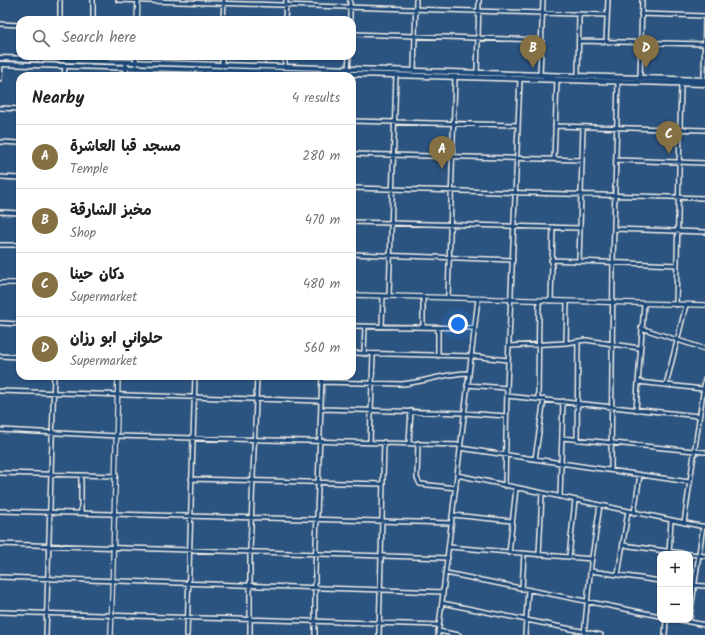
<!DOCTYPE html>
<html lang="en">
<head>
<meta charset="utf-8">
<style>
  body { margin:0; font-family:Kalam,"Playpen Sans Arabic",sans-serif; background:#f2f2f2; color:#202124 }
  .controls { position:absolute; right:12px; bottom:12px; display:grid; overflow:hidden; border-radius:8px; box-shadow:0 1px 3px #0004 }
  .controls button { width:36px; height:36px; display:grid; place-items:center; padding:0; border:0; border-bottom:1px solid #e0e0e0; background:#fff; color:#202124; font:20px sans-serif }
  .you { position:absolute; left:458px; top:324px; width:14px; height:14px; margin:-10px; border:3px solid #fff; border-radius:50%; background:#1a73e8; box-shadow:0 0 0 6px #1a73e833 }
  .badge { display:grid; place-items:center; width:26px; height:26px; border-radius:50%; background:#847042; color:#fff; font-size:13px; font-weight:700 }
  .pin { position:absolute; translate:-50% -33px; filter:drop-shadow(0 1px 2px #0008) }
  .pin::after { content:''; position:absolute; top:21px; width:14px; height:12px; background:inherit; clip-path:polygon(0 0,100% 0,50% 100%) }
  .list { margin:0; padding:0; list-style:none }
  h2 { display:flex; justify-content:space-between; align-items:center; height:52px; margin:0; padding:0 16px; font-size:17px }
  h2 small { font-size:13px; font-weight:400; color:#757577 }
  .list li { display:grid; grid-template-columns:26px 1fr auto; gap:12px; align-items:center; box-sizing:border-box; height:64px; padding:0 16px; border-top:1px solid #e0e0e0 }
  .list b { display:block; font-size:15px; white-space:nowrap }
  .list p { margin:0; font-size:13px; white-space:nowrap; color:#757577 }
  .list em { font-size:13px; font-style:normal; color:#757577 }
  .icon { flex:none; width:22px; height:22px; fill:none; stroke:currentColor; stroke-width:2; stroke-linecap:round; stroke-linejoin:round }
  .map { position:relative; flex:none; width:705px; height:635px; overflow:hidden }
  .search { position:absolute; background:#fff; box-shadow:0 1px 3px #0004; left:16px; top:16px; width:340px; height:44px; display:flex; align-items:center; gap:10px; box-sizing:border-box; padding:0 14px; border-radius:12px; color:#757577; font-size:15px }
  .panel { position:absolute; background:#fff; box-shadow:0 1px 3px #0004; left:16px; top:72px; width:340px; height:308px; border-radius:12px }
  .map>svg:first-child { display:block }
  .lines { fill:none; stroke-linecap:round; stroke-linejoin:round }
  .minor-casing { stroke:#f4f1e8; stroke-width:6 }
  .tertiary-casing { stroke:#f4f1e8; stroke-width:6 }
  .secondary-casing { stroke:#f4f1e8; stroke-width:7 }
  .minor { stroke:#1f4a7a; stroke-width:3 }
  .tertiary { stroke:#1f4a7a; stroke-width:3.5 }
  .secondary { stroke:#1f4a7a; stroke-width:4 }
</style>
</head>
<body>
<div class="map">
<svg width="705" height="635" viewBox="0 0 705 635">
  <rect width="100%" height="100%" fill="#2c5481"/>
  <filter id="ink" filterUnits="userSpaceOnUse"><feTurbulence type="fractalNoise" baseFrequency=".025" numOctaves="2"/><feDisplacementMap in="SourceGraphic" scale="8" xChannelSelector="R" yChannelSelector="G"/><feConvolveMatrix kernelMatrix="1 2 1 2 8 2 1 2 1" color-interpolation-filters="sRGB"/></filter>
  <g filter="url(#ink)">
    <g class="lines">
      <defs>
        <path id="minor" d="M118,0L607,15
          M641,14L705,16
          M60,20V0
          M93,20V0
          M223,20L224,0
          M285,20L286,0
          M350,20V0
          M0,24L20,25
          M352,34L542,40
          M579,41L705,44
          M606,42L608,0
          M222,66V56
          M285,67V56
          M348,69L349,56
          M414,71L416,0
          M477,74L479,0
          M540,75L543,0
          M64,76L65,66
          M204,76V70
          M578,76L579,14
          M640,78L642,0
          M0,79L1,64
          M704,81L705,17
          M0,108L20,109
          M352,121L518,125
          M555,126L705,130
          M0,142L20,143
          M352,154L582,160
          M554,159L557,80
          M617,160L705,163
          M0,177L20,178
          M352,188L705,198
          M0,212L20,213
          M352,222L580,228
          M614,229L705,232
          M0,245H20
          M352,254L513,260
          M551,260L677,265
          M579,261L583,127
          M389,296L396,75
          M423,297V327
          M448,297L455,77
          M551,301L553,227
          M676,305L681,83
          M0,323L20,324
          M352,326L474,328
          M382,326L383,296
          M641,328L705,349
          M566,343L567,302
          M509,346L566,343L586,340L639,348
          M352,353L471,356L508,360
          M364,354L365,326
          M0,356L20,357
          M438,356V327
          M322,382L402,384C425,382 445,373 469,373
          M638,382L703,389
          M467,385L507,388
          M666,385L686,305
          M0,391L321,401
          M507,396L699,416
          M538,399L539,301
          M321,409L464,413L506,416
          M636,410L644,304
          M0,430L117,436L460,445
          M562,438L705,452
          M577,440L578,341
          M370,442L373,354
          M409,442L411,411
          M418,443L417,478L420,484L456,488
          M460,448L689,482
          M535,459L544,399
          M611,470L613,263L618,81
          M0,473L116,476
          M457,475L705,527
          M191,479L382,484
          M505,486L507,388L520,79
          M560,497L563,401
          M0,511L452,523
          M81,512V475
          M634,513L640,475
          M453,515L512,521
          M684,523L705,379
          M0,544L448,558
          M623,545L688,554
          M449,547L592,559
          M509,553L516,488
          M669,554L671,520
          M690,554L705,556
          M539,555L542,493
          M569,557L575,500
          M591,571L660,581
          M446,573L660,616
          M618,575L628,511
          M0,577L443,592
          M690,585L705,586
          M522,589L524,554
          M442,603L601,635
          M0,612L439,625
          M690,617L703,526
          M680,620L705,625
          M438,631L459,635
          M46,635L54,376
          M187,635L195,376
          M250,635V551L257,376
          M315,635V571L322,376
          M379,635L384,442
          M438,635L478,299
          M525,635L528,590
          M584,635L591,564L600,505
          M665,635L666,620"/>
        <path id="tertiary" d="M137,20L138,0
          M136,65V56
          M126,76V63
          M0,283H20
          M352,295L705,305
          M111,635L118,376"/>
        <path id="secondary" d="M0,58L705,80
          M0,64L705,84"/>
      </defs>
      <use href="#minor" class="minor-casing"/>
      <use href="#tertiary" class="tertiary-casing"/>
      <use href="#secondary" class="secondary-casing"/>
      <use href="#minor" class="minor"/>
      <use href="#tertiary" class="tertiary"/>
      <use href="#secondary" class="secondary"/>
    </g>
  </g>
</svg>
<div class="controls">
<button>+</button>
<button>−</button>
</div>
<div class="you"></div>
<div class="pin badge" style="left:442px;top:169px">A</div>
<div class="pin badge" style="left:533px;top:68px">B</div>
<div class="pin badge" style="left:669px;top:154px">C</div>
<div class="pin badge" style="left:646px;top:68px">D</div>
<div class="search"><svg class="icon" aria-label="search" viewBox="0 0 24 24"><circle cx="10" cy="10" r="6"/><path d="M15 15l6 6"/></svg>Search here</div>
<section class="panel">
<h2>Nearby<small>4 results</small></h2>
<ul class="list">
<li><span class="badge">A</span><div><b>مسجد قبا العاشرة</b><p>Temple</p></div><em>280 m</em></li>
<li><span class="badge">B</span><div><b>مخبز الشارقة</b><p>Shop</p></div><em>470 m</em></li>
<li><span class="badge">C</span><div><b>دكان حينا</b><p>Supermarket</p></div><em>480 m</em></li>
<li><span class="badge">D</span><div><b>حلواني ابو رزان</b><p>Supermarket</p></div><em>560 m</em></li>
</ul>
</section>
</div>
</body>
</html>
